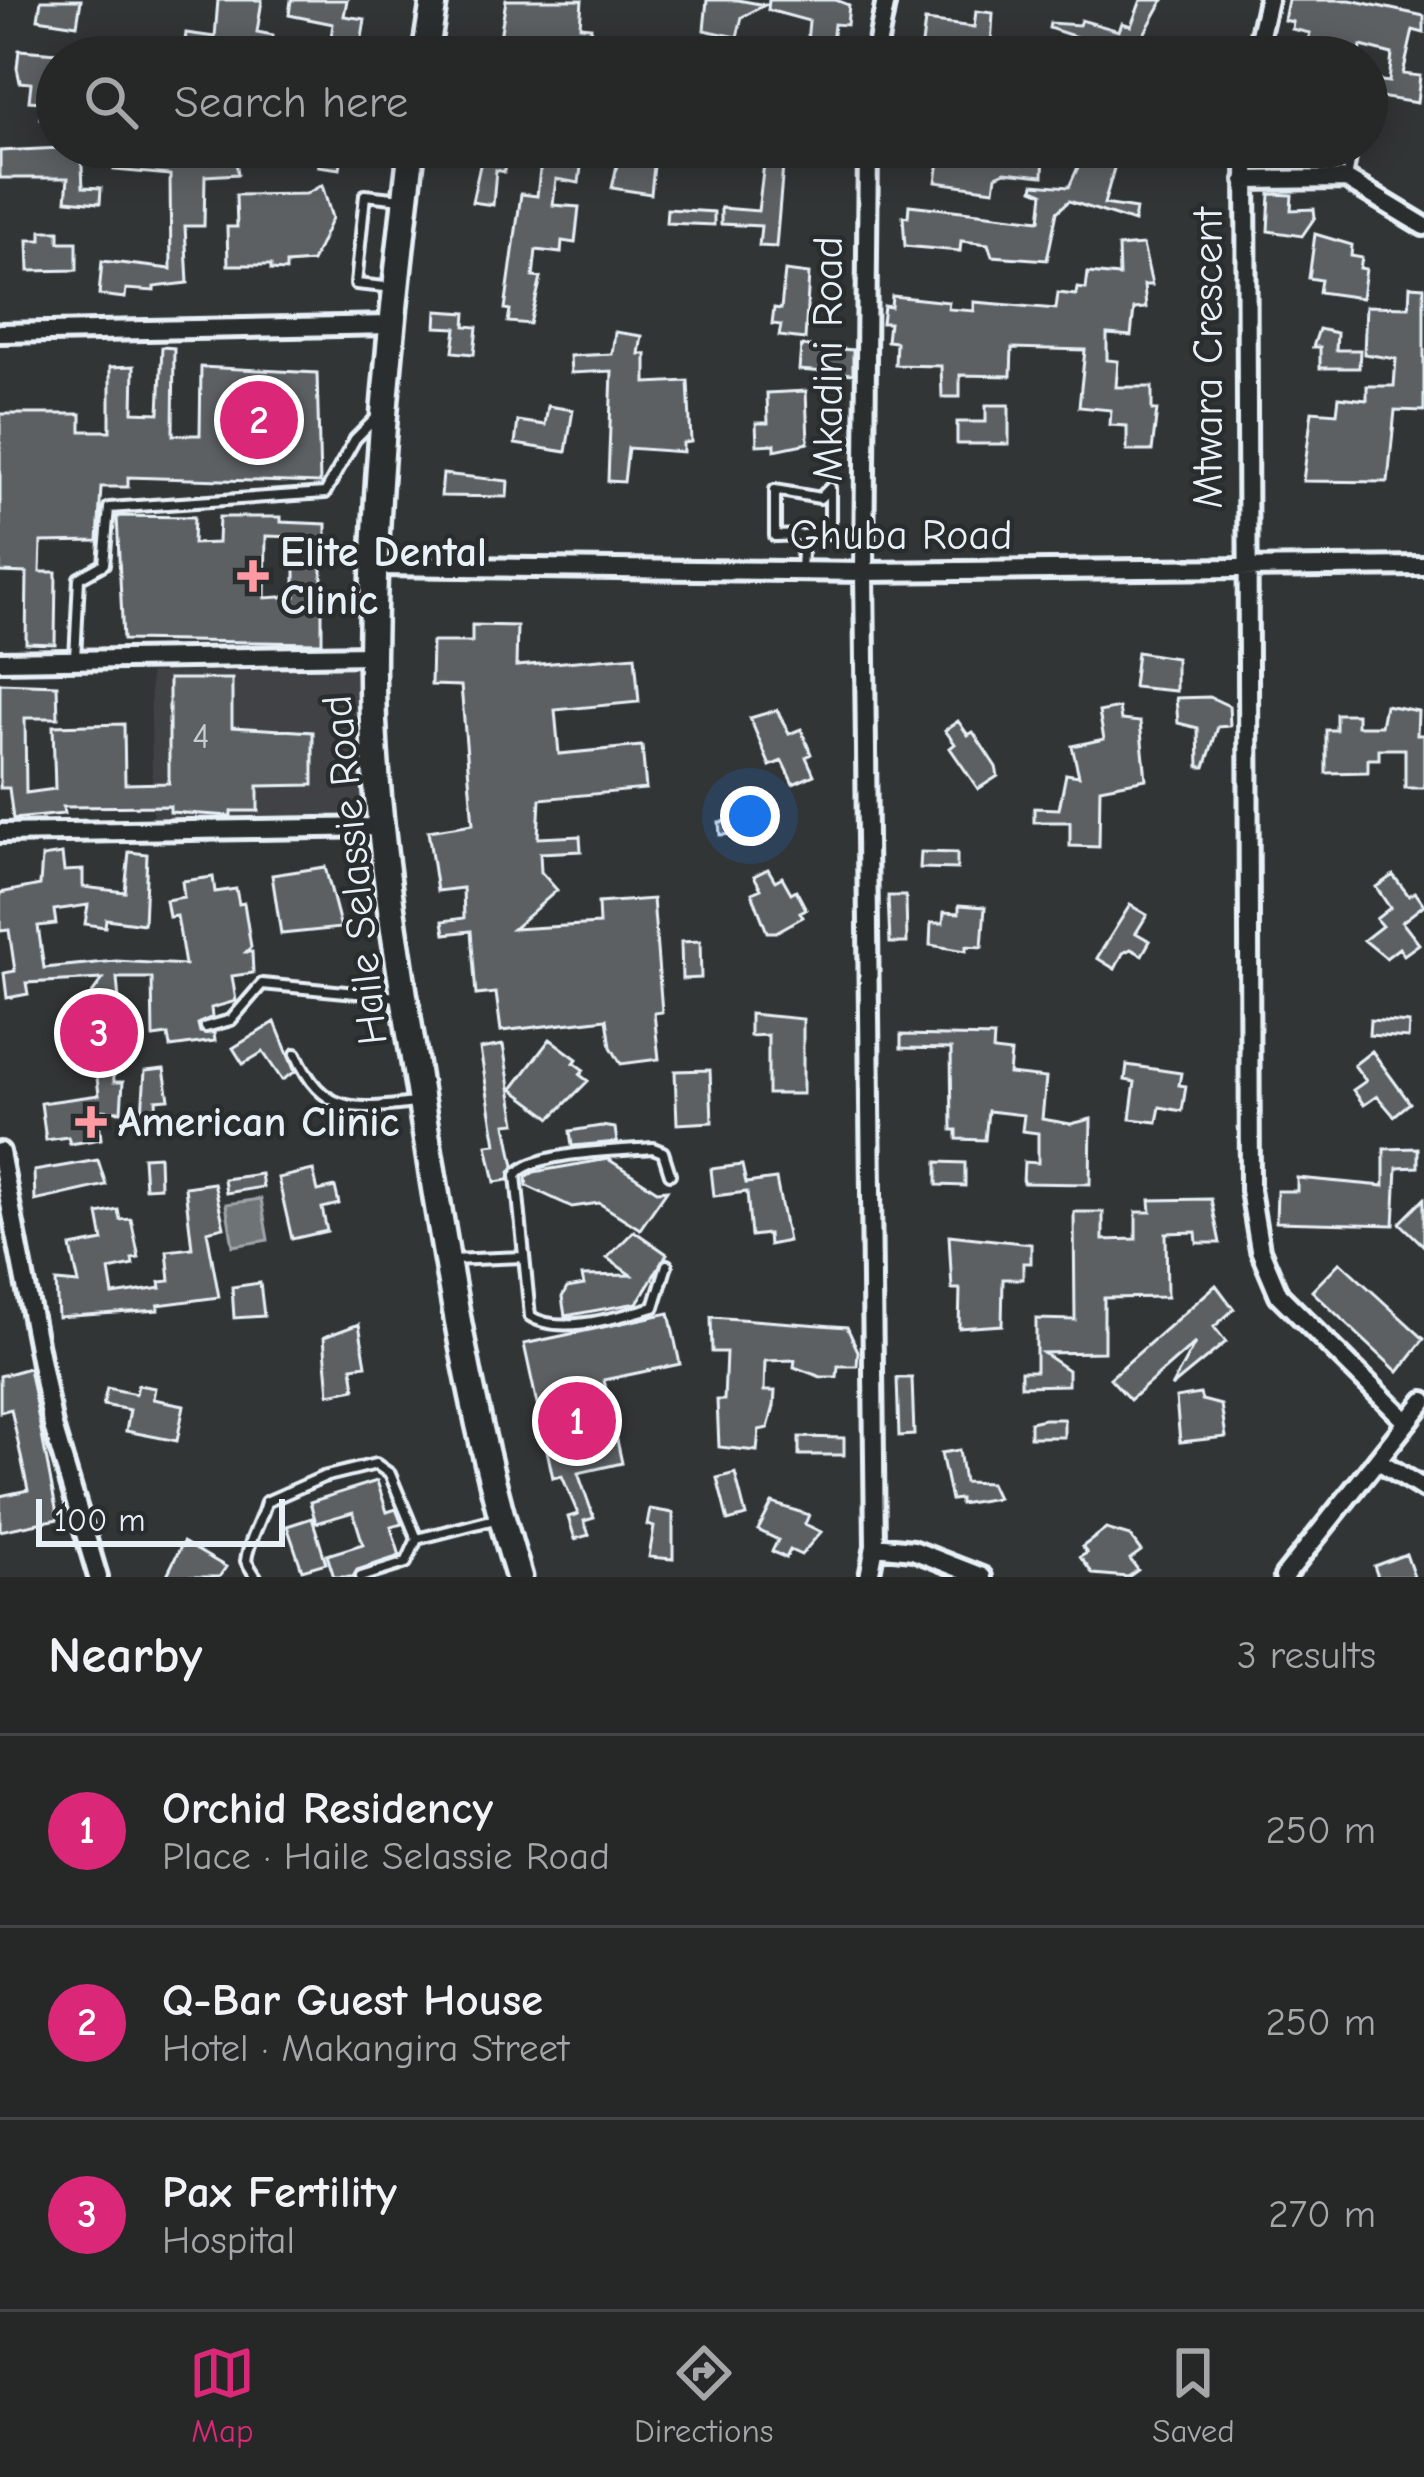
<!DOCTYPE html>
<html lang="en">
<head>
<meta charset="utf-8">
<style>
  body { margin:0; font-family:"Comic Neue",sans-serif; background:#323434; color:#f1f3f6 }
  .scale { position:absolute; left:36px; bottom:30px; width:249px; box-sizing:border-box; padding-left:12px; border:6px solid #e8f1f8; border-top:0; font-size:33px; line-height:42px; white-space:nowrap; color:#e8f1f8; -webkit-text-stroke:9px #2a2d2e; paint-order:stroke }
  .you { position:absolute; left:750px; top:816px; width:42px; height:42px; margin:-30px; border:9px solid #fff; border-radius:50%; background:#1a73e8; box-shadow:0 0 0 18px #1a73e833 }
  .badge { display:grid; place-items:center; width:78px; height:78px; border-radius:50%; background:#db2777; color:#fff; font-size:39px; font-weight:700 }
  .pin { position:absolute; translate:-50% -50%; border:6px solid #fff; box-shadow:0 3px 12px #0006 }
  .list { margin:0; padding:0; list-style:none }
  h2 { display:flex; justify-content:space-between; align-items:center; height:156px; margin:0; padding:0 48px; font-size:51px }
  h2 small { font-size:39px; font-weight:400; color:#a4a6a8 }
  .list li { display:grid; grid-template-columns:78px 1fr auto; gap:36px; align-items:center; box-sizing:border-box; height:192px; padding:0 48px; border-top:3px solid #424445 }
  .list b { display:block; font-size:45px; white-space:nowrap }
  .list p { margin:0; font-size:39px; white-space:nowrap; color:#a4a6a8 }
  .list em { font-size:39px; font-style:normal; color:#a4a6a8 }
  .icon { flex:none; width:66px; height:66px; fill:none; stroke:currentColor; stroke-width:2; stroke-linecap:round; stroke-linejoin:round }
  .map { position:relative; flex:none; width:1424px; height:1577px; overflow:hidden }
  .search { position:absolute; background:#262828; box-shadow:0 6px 30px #0003; left:36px; right:36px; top:36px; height:132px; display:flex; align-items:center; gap:30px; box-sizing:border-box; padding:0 42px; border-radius:66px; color:#a4a6a8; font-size:45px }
  .sheet { height:732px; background:#262828 }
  nav { display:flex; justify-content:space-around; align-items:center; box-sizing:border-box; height:168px; border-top:3px solid #424445; background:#262828; font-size:33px; color:#a4a6a8 }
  nav a { display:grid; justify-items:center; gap:6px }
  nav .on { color:#db2777 }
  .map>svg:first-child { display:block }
  .built { fill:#3f4244 }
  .water { fill:#6e7376; stroke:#9fa5aa; stroke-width:3 }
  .building { fill:#5c6063; stroke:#e8f1f8; stroke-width:3; fill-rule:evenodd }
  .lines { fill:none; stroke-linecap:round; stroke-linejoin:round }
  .lane-casing { stroke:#e8f1f8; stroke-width:16 }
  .street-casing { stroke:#e8f1f8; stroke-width:26 }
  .secondary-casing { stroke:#e8f1f8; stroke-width:33 }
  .lane { stroke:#2a2d2e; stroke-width:8 }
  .street { stroke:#2a2d2e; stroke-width:16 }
  .secondary { stroke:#2a2d2e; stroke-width:24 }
  .poi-dot { fill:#ff9aa2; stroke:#2a2d2e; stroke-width:4.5 }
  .labels { text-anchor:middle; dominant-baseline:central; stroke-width:9; stroke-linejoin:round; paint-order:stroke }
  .number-label { font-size:36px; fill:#c5cdd3 }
  .street-label { font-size:42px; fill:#e8f1f8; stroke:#2a2d2e }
  .poi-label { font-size:42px; font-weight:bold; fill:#e8f1f8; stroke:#2a2d2e; text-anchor:start }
</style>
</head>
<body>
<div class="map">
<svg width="1424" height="1577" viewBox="0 0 1424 1577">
  <rect width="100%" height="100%" fill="#323536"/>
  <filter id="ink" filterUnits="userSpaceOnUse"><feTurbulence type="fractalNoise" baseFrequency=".00833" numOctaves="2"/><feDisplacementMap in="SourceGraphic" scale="24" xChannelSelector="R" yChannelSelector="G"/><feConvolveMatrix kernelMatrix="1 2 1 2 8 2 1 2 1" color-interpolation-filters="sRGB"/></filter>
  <g filter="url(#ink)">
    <path class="built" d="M369,668L378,819L153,824L150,673Z"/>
    <path class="water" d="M261,1199L268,1240L233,1246L226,1204Z"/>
    <path class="building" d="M41,0H81L77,25L38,19Z
      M218,0H262L257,32L273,35L271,57H183L186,33L215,37Z
      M291,0H347L344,16L365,19L359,57H328L333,24L289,15Z
      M506,0H582L580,26L591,27L589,47L581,46V57H497Z
      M707,0H738L765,5L742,17L737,37L704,30Z
      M769,0H836L849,5L847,25L834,24L832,45L807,43L809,21L768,10Z
      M1141,0H1163L1138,45L1167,57H1120L1122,52L1049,28L1050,23L1079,25L1081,20L1119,31L1122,23L1131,26Z
      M1288,0H1350L1424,16V33L1413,30L1403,74L1420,76L1417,103L1367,95V79L1389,82L1392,54L1361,46L1360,57H1303L1310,33L1292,29L1293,22L1284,20Z
      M976,11L993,13L991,48L984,47L983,57L921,52L925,21L974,27Z
      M19,50L57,53L54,120L40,118L42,102L29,101L31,83L20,82L17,68Z
      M81,147L83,187L101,188L100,203L66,200L68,178H0V151Z
      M116,147H234L238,174L205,176L204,226H185L188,283L154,287V291L126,289L125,298L99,295L102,261L171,269L170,175L114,170Z
      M320,147H343L340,169L318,166Z
      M484,147H508L504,172L496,170L493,205L472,202Z
      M621,147H656L651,194L612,188Z
      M927,147H1044L1043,176L1005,172L996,176L994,190L936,182L939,161L925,160Z
      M1087,147H1120L1104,204L1136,209L1134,222L1069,201L1057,212L1047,260L992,256L988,244L961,241L960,251L905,246L903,216L908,217L909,205L1040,220L1043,193L1033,189L1034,184L1069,187Z
      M542,153L582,159L579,183L556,179L553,205L579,207L575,243L562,241L561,253L536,250L533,277L541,278L530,324L508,322L510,310L505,309L521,194L537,196Z
      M764,164L783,166L776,247L759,246L761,226L721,224V208L758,211Z
      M322,185L332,218L312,262L286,264V271L271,270V265H228L227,227H237L236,195L306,194Z
      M1270,194L1292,195L1291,210L1314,209L1315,217L1302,236L1268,231Z
      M667,209L714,212V225L666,223Z
      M41,231H59V242H77V270L29,271L28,240H41Z
      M1315,234L1352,245L1351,256L1362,258L1360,268L1366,269L1362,298L1319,292L1321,280L1309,278Z
      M1143,245L1152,285H1144L1146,308L1134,309L1131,336L1107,334V360L1118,361L1116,387H1152V410H1157L1152,451H1127V426L1110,425L1111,410L1079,407L1085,350L1012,348L1011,376L960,375V397H942L941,366L895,365L896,342L887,341L889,323H882L884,306L891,307L892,296L949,302L948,309L974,311V302L1056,309L1058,293L1076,295L1077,288L1086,289L1088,273L1119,276L1118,247Z
      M785,271L809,274L805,339L779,336L781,325L772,324L774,308L781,309Z
      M1410,286L1424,287V411L1395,410L1388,482L1303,481L1312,411L1337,413L1339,397L1367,400V386H1394L1396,359L1364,354L1366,306L1409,307Z
      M437,311L466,313L465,326L477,327L474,354L453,352L456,328L436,327Z
      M1319,329L1337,333L1336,350H1360L1359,368H1320V347H1313Z
      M615,332L642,336L639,354H646V383L688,381L691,442L683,443V452L628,448L624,482L608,481L612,371L571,373L570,356L612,354Z
      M801,346L853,350V374L799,370Z
      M162,347L174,348L173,435H200L201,367L317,373L320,483L128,477V487H101L98,541L41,542L40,572H56L55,644L26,643L27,573L0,572V414H81V431H110V367L134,366L133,412L159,413Z
      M806,391L808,443L775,450V444L757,445L756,423H768L767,393Z
      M986,405H1009V444H957V422H986Z
      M548,406L573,410L566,452L515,444L518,421L545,425Z
      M443,474L508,481L507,497L441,496Z
      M117,516L194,517L193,544L218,543L219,517H281V522L326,524V538H322V643L123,640ZM266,536L295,537V596L265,598Z
      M472,625L517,626L516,666L635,656L639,702L555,710L559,754L642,746L646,789L540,799L538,838L580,836L581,851L540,853L541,872L557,890L513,929L599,924L598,903L653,899L662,1012L654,1013L659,1059L621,1064L611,1047L607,1019L501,1031L496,993L476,995L471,931L445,934L443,921L464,918L463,888L437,891L428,831L473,824L461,686L431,685L432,642H472Z
      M1137,652L1176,658V691L1133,687Z
      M169,679H232V727L313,732V785L258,786V811H231V816L170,812V806L63,807L64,814L13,819L9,788H0V683L57,685L58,718H25L26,793L55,789L53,726L124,724L125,784L169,783Z
      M1210,697L1229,706L1230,726L1218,727L1205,767H1199L1198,728L1178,723L1176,698Z
      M1385,705L1418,711L1417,735H1424V788H1405V749H1379V759H1368V772L1326,773V730H1336V714H1357V726H1381Z
      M1119,708L1121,720L1140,722L1146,779L1100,788L1099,847L1070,846V822H1034V808L1059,809L1066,774L1079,776L1072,746L1104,739L1099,712Z
      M777,710L789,734L801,729L811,754L806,757L814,775L793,784L782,761L770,766L750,718Z
      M958,721L968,735L973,732L996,767L998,776L978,789L950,748L955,744L945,730Z
      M770,819L771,832L720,835L719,822Z
      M129,852L147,854L144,924L106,919L105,927L85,924L88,905L54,910L56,924L38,926L44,968L116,961L185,965L177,916L169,917L166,900L184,897L182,881L213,877L215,892L236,889L239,904L244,903L251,947L246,952H252L253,973L232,976L236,1001L211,1008L212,1017L198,1024L200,1032L214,1033L215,1041L170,1047L168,1035L153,1037L152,978H117L121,1024L135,1051L131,1057L113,1058L114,1082H123L121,1111L98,1110L101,1139L70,1144L68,1137L46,1140L41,1103L99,1095L96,1069L84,1061L82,1047L70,1049L67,1032L80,1029L77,1014L103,979L26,983L28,994L7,998L4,973L15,971L9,930L0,931V893L40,885L42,857L62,854L64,871L83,870V887L125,892Z
      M921,852L957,853V869L920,868Z
      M325,867L341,928L281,934L272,875Z
      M768,869L775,881L782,877L791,893L796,890L806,909L800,912L803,917L776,932H767L752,893L761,889L754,876Z
      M1393,875L1409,896L1415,892L1424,905L1402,922L1419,944L1404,955L1399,948L1386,958L1364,940L1382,926L1376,919L1390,908L1376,887Z
      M888,896H906L907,943H890Z
      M959,905L985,907L982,947L966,946V951L930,945L931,923H943L944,912L959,913Z
      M1130,905L1147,915L1136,933L1150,941L1142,955L1131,949L1123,953L1115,969L1097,958Z
      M700,941L701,978L682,979L681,942Z
      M750,1014L803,1019V1094H768V1035L750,1036Z
      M1370,1020L1409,1023L1408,1038L1369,1035Z
      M275,1022L295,1072L282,1080L263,1052L243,1064L233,1048Z
      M901,1035L994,1037L993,1051L1011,1053L1009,1074L1046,1078L1042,1119L1071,1124L1091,1119L1090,1184L1023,1183L1024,1162L1038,1163V1133L1022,1131L1024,1115L988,1111L985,1140L957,1139V1130H952L951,1049L901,1048Z
      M550,1039L577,1059L574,1063L584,1070L580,1075L588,1081L551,1118L512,1089Z
      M503,1045L516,1123L506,1124L514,1166L508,1180L495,1182L487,1145L496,1144L480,1049Z
      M1372,1051L1410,1103L1394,1116L1377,1096L1364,1105L1353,1090L1366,1081L1354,1065Z
      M1127,1065L1181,1073L1179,1085L1186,1086L1182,1111L1160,1107L1157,1122L1130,1119L1135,1082L1125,1080Z
      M164,1069L169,1099L156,1100L157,1112L142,1114L145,1071Z
      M710,1070L712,1122L677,1124L675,1071Z
      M601,1126L615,1128L617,1142L572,1146L570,1131Z
      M1418,1148V1167L1397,1168L1394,1225L1276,1222L1277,1191H1297V1178L1384,1186V1149Z
      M159,1156L160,1187L145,1188L143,1157Z
      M608,1159L657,1191L667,1190L640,1229L599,1203L572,1207L527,1186L526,1177L534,1172Z
      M98,1160L106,1185L35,1201L34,1171Z
      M937,1162L965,1163V1186L937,1185Z
      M742,1165L746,1183L776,1179L788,1241L769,1245L768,1234L751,1236L747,1192L714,1196L711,1169Z
      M313,1170L318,1191L335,1187L339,1204L322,1208L327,1231L292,1239L278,1178Z
      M261,1174L263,1187L226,1193L224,1179Z
      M214,1183L224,1227L207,1231L219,1297L158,1305V1310L58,1317L56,1282L79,1284L71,1247L103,1241L98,1214L118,1210L120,1220L131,1219L139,1258L132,1259L133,1265L109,1270L113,1295L161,1288L160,1282L170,1281L167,1251L192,1248L185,1187Z
      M1211,1199L1220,1243H1197L1196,1232L1166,1233L1167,1297L1104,1298V1352L1043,1353L1068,1370V1385L1021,1386V1371H1036V1319L1075,1320L1074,1212H1103V1240L1136,1239V1212H1151L1150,1200Z
      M1424,1199V1246L1400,1223Z
      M634,1231L667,1254L637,1303L565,1316L562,1297L567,1288L584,1285L582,1276L631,1275L607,1258Z
      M949,1235L1031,1244V1263H1023V1279H1003L1002,1325L959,1328L960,1289H952Z
      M1340,1262L1424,1339L1398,1372L1312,1291Z
      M260,1283L264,1316L234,1318L232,1287Z
      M1216,1285L1234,1309L1214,1327L1226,1342L1171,1387L1195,1343L1130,1400L1110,1378Z
      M669,1313L680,1364L604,1380L622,1463L578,1473L594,1518L584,1521L589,1535L575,1539L568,1517L578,1514L562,1476L553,1478L524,1344Z
      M711,1317L847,1327L858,1351L857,1366H838L837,1377H821L794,1367L795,1360L765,1361L764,1391H775L774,1406L768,1428L759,1430L757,1451L719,1447L717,1400H724L726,1352H712Z
      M359,1324L366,1365L352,1367L355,1389L329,1394L324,1337Z
      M29,1368L58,1519L0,1531V1496L28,1490L11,1409L0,1412V1376Z
      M897,1378H912L914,1435L899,1436Z
      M138,1385L155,1388L153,1399L184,1405L177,1441L126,1431L130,1410L103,1405L107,1388L136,1394Z
      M1200,1394L1202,1400L1221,1405L1226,1437L1180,1442L1176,1398Z
      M1044,1419H1064V1437H1030V1422Z
      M799,1437L844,1438V1455H799Z
      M959,1450L964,1482L990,1483L997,1498L960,1504V1499L951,1500L941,1453Z
      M735,1473L746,1516L728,1521L717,1478Z
      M377,1481L387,1512L396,1509L402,1524L391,1527L400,1556L357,1570L353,1577H334L327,1555L363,1544L353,1512L316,1523L310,1502Z
      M772,1503L809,1515L805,1524L821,1532L801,1555L790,1550L786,1558L772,1551L778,1540L758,1530Z
      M650,1509L673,1513V1559L649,1557L654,1527L647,1525Z
      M312,1518L326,1563L302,1570L287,1526Z
      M1106,1529L1130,1536L1141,1551L1130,1559L1138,1570L1128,1577L1093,1574L1080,1557L1087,1553L1082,1547Z
      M183,1542L226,1567L219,1577H166Z
      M1406,1554L1414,1577H1378L1374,1566Z"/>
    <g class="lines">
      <defs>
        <path id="lane" d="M1347,178L1353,147
          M395,288L356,284L365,195L402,199
          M801,569L803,535L830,533V488L820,498L775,490V536L803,535
          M75,659L79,578L104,564L109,508L325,493L355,439L376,418
          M206,1027L231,1020L262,984L398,997
          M296,1054C323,1115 354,1110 414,1103
          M451,1260L522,1257
          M667,1265L654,1307C622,1316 559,1336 530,1316L516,1175C532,1151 623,1151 653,1148L663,1152L670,1174
          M256,1577L246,1561C248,1540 261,1523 266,1502L323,1477L376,1464L390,1474L417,1539
          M361,1577L406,1563L417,1539L495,1519"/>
        <path id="street" d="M875,57L886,0
          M1255,57L1268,0
          M868,147L864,572L875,1546L869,1577
          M1246,147L1250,1190L1260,1250L1279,1295L1406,1421
          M1245,180L1346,179L1424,226
          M0,333L392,325
          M378,566L864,572L1424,566
          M0,661L372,655
          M0,833L381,827
          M0,1152L53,1426L98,1577
          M1377,1460L1424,1489
          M875,1546L913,1550L982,1577
          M1284,1577L1424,1401"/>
        <path id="secondary" d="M425,57L434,0
          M412,147C392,315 374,484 372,654C370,802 397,951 420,1096C446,1258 471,1421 519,1577"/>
      </defs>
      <use href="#lane" class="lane-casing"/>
      <use href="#street" class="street-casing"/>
      <use href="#secondary" class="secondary-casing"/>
      <use href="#lane" class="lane"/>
      <use href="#street" class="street"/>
      <use href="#secondary" class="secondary"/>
    </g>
  </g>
  <g class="poi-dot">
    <path d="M247 558h12v12h12v12h-12v12h-12v-12h-12v-12h12z"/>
    <path d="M85 1104h12v12h12v12h-12v12h-12v-12h-12v-12h12z"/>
  </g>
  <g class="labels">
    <g class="number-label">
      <text x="201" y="736">4</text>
    </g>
    <g class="street-label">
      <text transform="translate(1208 358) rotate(-90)">Mtwara Crescent</text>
      <text transform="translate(828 359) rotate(-90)">Mkadini Road</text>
      <text x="901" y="535">Ghuba Road</text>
      <text transform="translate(355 870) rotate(-96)">Haile Selassie Road</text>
    </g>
    <g class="poi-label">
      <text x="280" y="552">Elite Dental<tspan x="280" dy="48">Clinic</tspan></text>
      <text x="118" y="1122">American Clinic</text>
    </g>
  </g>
</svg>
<div class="scale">100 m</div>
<div class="you"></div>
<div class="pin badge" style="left:577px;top:1421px">1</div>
<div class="pin badge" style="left:259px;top:420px">2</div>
<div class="pin badge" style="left:99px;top:1033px">3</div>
<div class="search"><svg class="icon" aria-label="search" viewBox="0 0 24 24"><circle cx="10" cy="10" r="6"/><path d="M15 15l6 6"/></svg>Search here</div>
</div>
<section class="sheet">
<h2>Nearby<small>3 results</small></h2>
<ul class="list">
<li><span class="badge">1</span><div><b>Orchid Residency</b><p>Place · Haile Selassie Road</p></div><em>250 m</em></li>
<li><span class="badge">2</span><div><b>Q-Bar Guest House</b><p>Hotel · Makangira Street</p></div><em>250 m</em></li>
<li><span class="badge">3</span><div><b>Pax Fertility</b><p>Hospital</p></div><em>270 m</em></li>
</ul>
</section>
<nav>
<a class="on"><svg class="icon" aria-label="map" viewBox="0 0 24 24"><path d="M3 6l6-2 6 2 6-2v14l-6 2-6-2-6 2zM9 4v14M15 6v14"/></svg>Map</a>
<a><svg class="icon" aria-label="directions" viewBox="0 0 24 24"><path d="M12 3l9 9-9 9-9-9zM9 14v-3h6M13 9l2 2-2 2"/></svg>Directions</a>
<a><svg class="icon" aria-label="saved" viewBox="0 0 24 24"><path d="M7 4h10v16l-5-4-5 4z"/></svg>Saved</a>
</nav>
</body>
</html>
